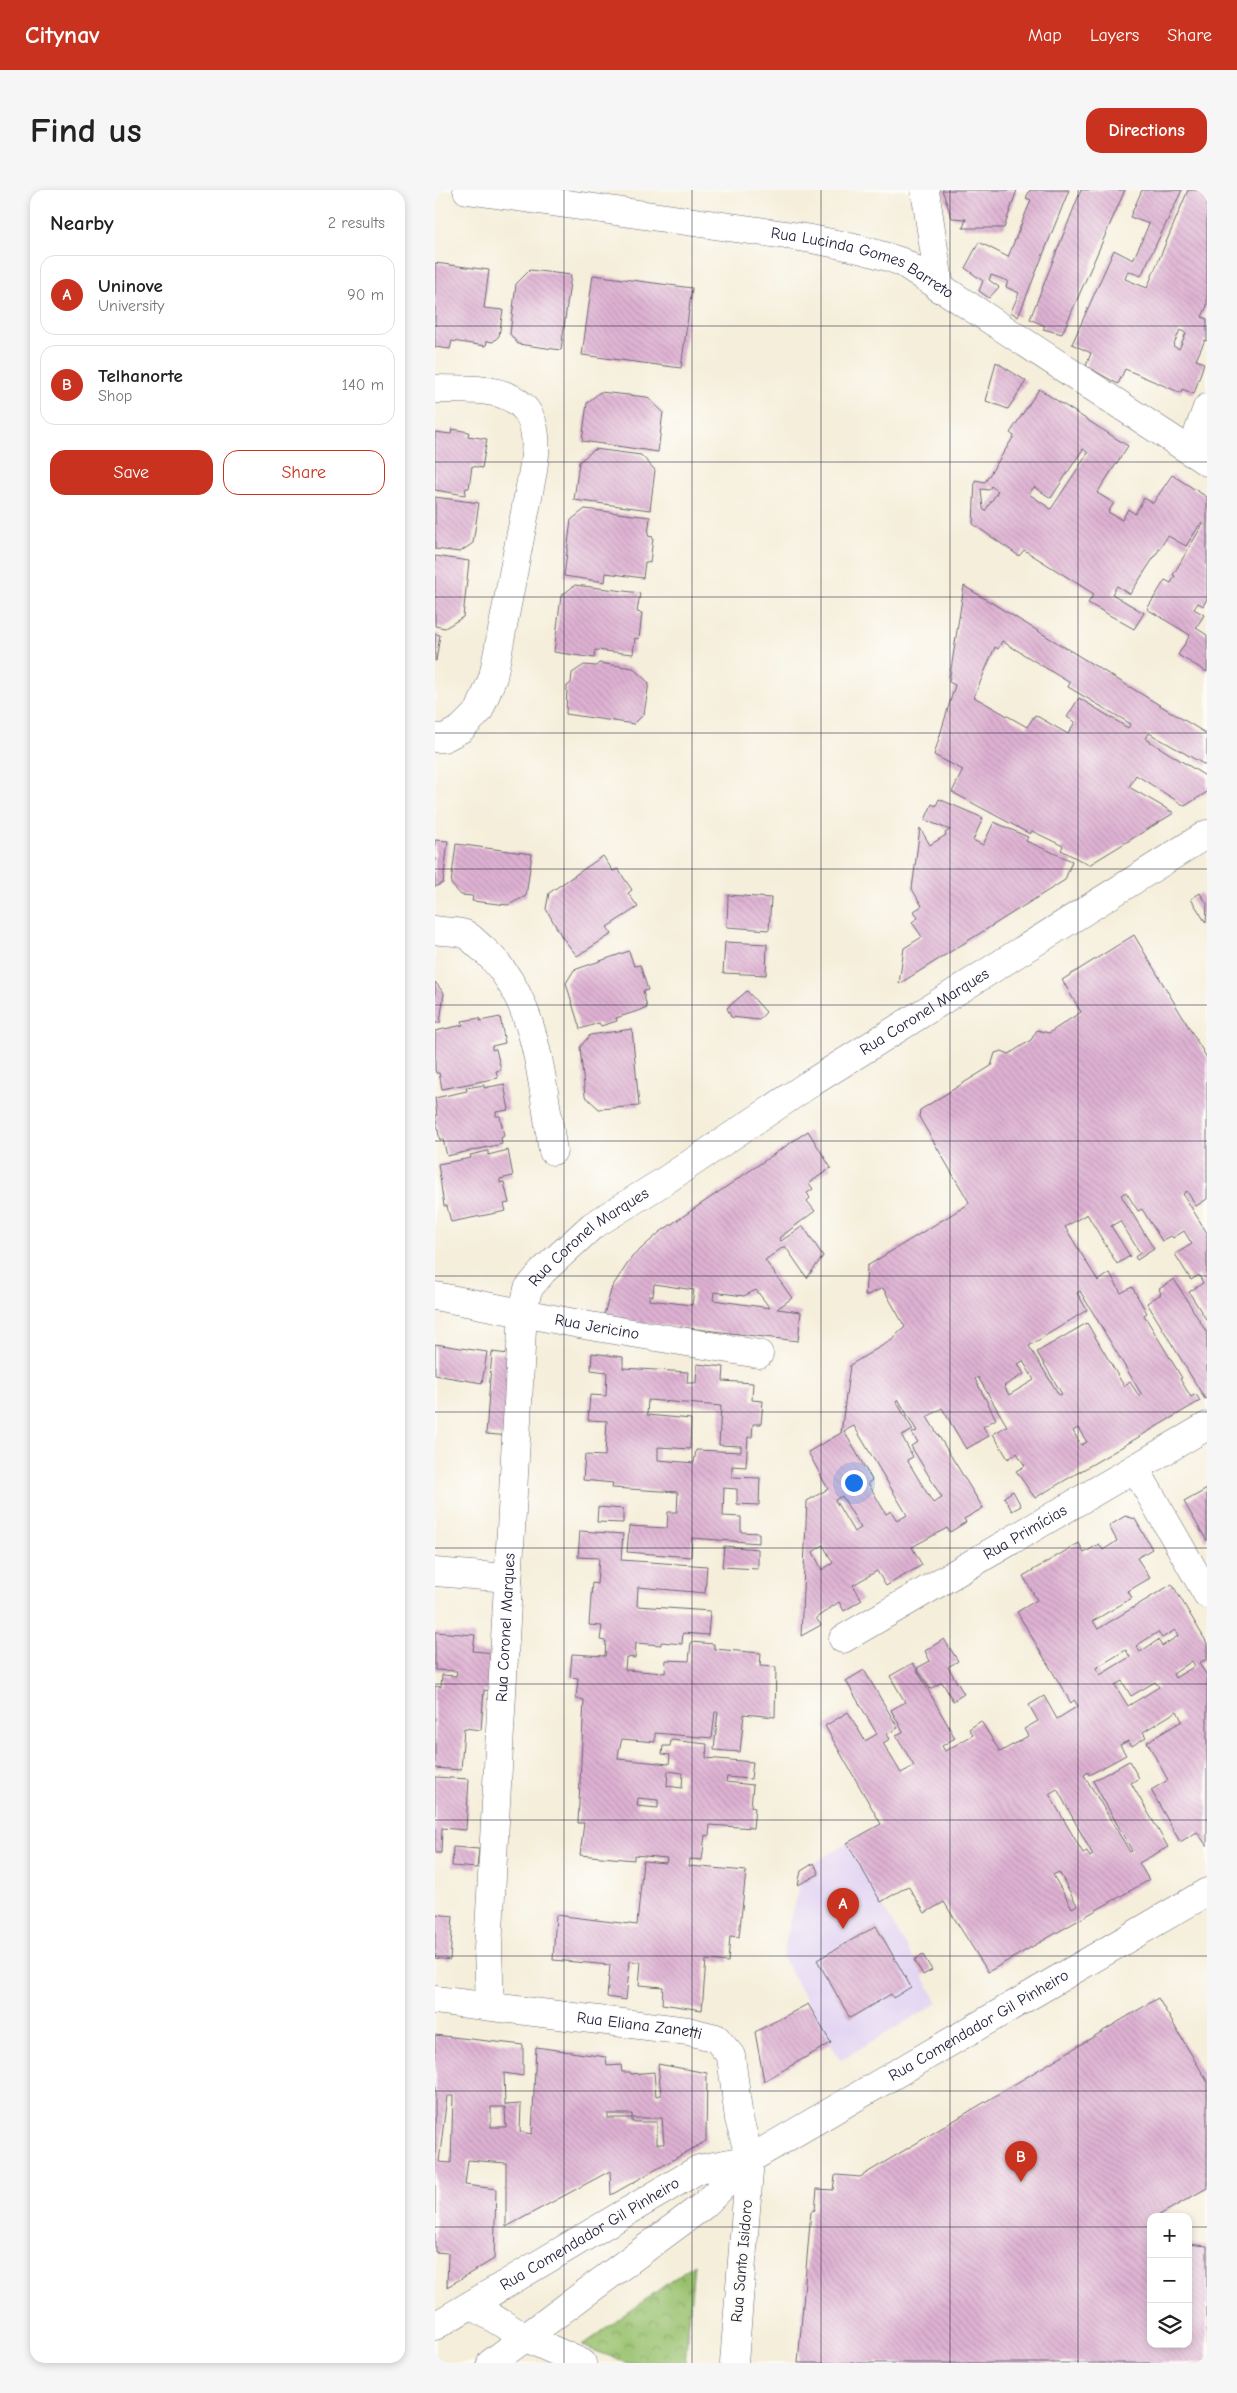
<!DOCTYPE html>
<html lang="en">
<head>
<meta charset="utf-8">
<style>
  body { margin:0; font-family:"Comic Neue",sans-serif; background:#f6f6f6; color:#222 }
  .controls { position:absolute; right:15px; bottom:15px; display:grid; overflow:hidden; border-radius:10px; box-shadow:0 2px 8px #0003 }
  .controls button { width:45px; height:45px; display:grid; place-items:center; padding:0; border:0; border-bottom:1px solid #e0e0e0; background:#fff; color:#222; font:25px sans-serif }
  .you { position:absolute; left:418px; top:1292px; width:18px; height:18px; margin:-12px; border:4px solid #fff; border-radius:50%; background:#1a73e8; box-shadow:0 0 0 8px #1a73e833 }
  .badge { display:grid; place-items:center; width:32px; height:32px; border-radius:50%; background:#c8321e; color:#fff; font-size:16px; font-weight:700 }
  .pin { position:absolute; translate:-50% -41px; filter:drop-shadow(0 1px 2px #0008) }
  .pin::after { content:''; position:absolute; top:26px; width:18px; height:15px; background:inherit; clip-path:polygon(0 0,100% 0,50% 100%) }
  .list { margin:0; padding:0; list-style:none }
  h2 { display:flex; justify-content:space-between; align-items:center; height:65px; margin:0; padding:0 20px; font-size:21px }
  h2 small { font-size:16px; font-weight:400; color:#767676 }
  .list li { display:grid; grid-template-columns:32px 1fr auto; gap:15px; align-items:center; box-sizing:border-box; height:80px; margin:0 10px 10px; padding:0 10px; border:1px solid #e0e0e0; border-radius:15px }
  .list b { display:block; font-size:19px; white-space:nowrap }
  .list p { margin:0; font-size:16px; white-space:nowrap; color:#767676 }
  .list em { font-size:16px; font-style:normal; color:#767676 }
  .actions { display:flex; gap:10px; padding:15px 20px }
  .actions a { flex:1; padding:11px 0; border:1px solid #c8321e; border-radius:15px; text-align:center; font-size:18px; color:#c8321e }
  .actions .main { background:#c8321e; color:#fff }
  .icon { flex:none; width:28px; height:28px; fill:none; stroke:currentColor; stroke-width:2; stroke-linecap:round; stroke-linejoin:round }
  .map { position:relative; flex:none; width:772px; height:2173px; overflow:hidden; border-radius:15px }
  header { display:flex; align-items:center; gap:30px; box-sizing:border-box; height:70px; padding:0 25px; background:#c8321e; color:#fff }
  header strong { font-size:24px }
  nav { display:flex; gap:28px; margin-inline-start:auto; font-size:18px }
  .intro { display:flex; align-items:center; justify-content:space-between; box-sizing:border-box; height:120px; padding:0 30px }
  h1 { margin:0; font-size:35px }
  .button { padding:12px 22px; border-radius:15px; background:#c8321e; color:#fff; font-size:18px; font-weight:700 }
  main { display:flex; gap:30px; padding:0 30px }
  aside { flex:1; background:#fff; border-radius:15px; box-shadow:0 2px 8px #0003 }
  .map>svg:first-child { display:block }
  .built { fill:#e2d4f3 }
  .park { fill:url(#park-crowns); stroke:#5d7254 }
  .building { fill:url(#building-back-hatch); fill-rule:evenodd }
  .lines { fill:none; stroke-linecap:round; stroke-linejoin:round }
  .minor-casing { stroke:#6c6973; stroke-width:29 }
  .minor { stroke:#fff; stroke-width:28 }
  .grid { fill:none; stroke:#22223b; stroke-width:1; stroke-opacity:0.55 }
  .labels { text-anchor:middle; dominant-baseline:central; stroke-width:5; stroke-linejoin:round; paint-order:stroke }
  .street-label { font-size:16px; fill:#22223b; stroke:#fdfcf7 }
</style>
</head>
<body>
<header>
<strong>Citynav</strong>
<nav><a>Map</a><a>Layers</a><a>Share</a></nav>
</header>
<div class="intro"><h1>Find us</h1><a class="button">Directions</a></div>
<main>
<aside>
<h2>Nearby<small>2 results</small></h2>
<ul class="list">
<li><span class="badge">A</span><div><b>Uninove</b><p>University</p></div><em>90 m</em></li>
<li><span class="badge">B</span><div><b>Telhanorte</b><p>Shop</p></div><em>140 m</em></li>
</ul>
<div class="actions"><a class="main">Save</a><a>Share</a></div>
</aside>
<div class="map">
<svg width="772" height="2173" viewBox="0 0 772 2173">
  <defs>
    <pattern id="park-crowns" width="20" height="18" patternUnits="userSpaceOnUse" patternTransform="scale(1.25)"><rect width="20" height="18" fill="#98c16d"/><path d="M2 6a3 3 0 1 1 6 0M12 15a3 3 0 1 1 6 0" fill="none" stroke="#7c9c5b"/></pattern>
    <pattern id="building-back-hatch" width="6" height="6" patternUnits="userSpaceOnUse" patternTransform="scale(1.25)"><rect width="6" height="6" fill="#deb1d2"/><path d="M-1 5l2 2M0 0l6 6M5-1l2 2" fill="none" stroke="#be98b5"/></pattern>
  </defs>
  <rect width="100%" height="100%" fill="#fdfcf7"/>
  <filter id="ink" filterUnits="userSpaceOnUse"><feTurbulence type="fractalNoise" baseFrequency=".02" numOctaves="2"/><feDisplacementMap in="SourceGraphic" scale="10" xChannelSelector="R" yChannelSelector="G"/><feConvolveMatrix kernelMatrix="1 2 1 2 8 2 1 2 1" color-interpolation-filters="sRGB"/></filter>
  <filter id="wash" filterUnits="userSpaceOnUse"><feTurbulence type="fractalNoise" baseFrequency=".0096" numOctaves="4" result="noise"/><feDisplacementMap in="SourceGraphic" scale="20" xChannelSelector="R" yChannelSelector="G"/><feGaussianBlur stdDeviation="1.12" result="paint"/><feColorMatrix in="noise" values="0 0 0 0 0 0 0 0 0 0 0 0 0 0 0 0 0 1.4 0 .05"/><feComposite in="paint" operator="in"/></filter>
  <g filter="url(#wash)">
    <rect width="100%" height="100%" fill="#f5eeda"/>
    <path class="built" d="M412,1653L503,1813L405,1870L347,1766L365,1694L366,1681Z"/>
    <path class="park" d="M259,2074L250,2173H193L147,2156Z"/>
    <g id="blocks">
      <path class="building" d="M507,0H582L569,38H528L531,29L517,28Z
        M595,0H634L583,127L576,122L584,103L571,97L573,91L556,85L554,90L564,97L554,108L544,101L548,91L530,78L544,52L573,67L596,10L591,8Z
        M646,0H690L627,144L608,139L610,136L595,129Z
        M707,0H747L706,86L693,81L690,89L712,98L753,0H772V116L767,127L772,129V151L770,150L761,170L769,173L759,204L747,199L746,203L690,179L683,194L651,176L656,163L637,154L679,60L698,70L704,57L714,34L695,27ZM745,140L751,143L744,159L738,156Z
        M0,73L54,80L49,118L68,120L64,146L58,152L52,151L51,156L17,151L15,159L0,157Z
        M95,80L136,85L126,160L83,154L75,144L81,94Z
        M158,85L257,98L246,178L147,165Z
        M561,172L591,191L573,219L551,211Z
        M604,199L693,256L662,303L679,313L673,322L687,330L693,319L700,324L709,308L718,313L737,285L772,307V409L768,416L763,413L759,419L769,425L761,438L772,445V482L743,465L755,445L712,419L730,390L736,393L740,386L738,385L768,334L766,333L751,356L733,346L695,404L682,396L677,404L709,423L699,439L653,413L659,404L589,360L584,366L538,334L540,290L550,292L579,246L575,243ZM648,259L653,263L616,319L594,304L599,297L616,308ZM556,296L563,301L550,321L548,319L546,299L554,300Z
        M165,202L212,207L228,222L223,262L147,251L152,213Z
        M17,239L34,242L33,246L52,249L47,278L37,276L34,298H31L30,305L0,300V242L16,244Z
        M160,259L206,265L220,280L215,320L139,310L144,272Z
        M0,307L44,313L38,353L25,362L0,359Z
        M150,319L215,327L213,346L218,347L215,373L210,372L208,388L171,383L170,392L129,386L136,330Z
        M0,366L34,371L28,427L10,438L0,436Z
        M140,395L205,403L202,422L207,423L204,449L200,448L198,464L160,460L159,468L119,462L126,406Z
        M529,396L772,544V576L714,543L711,549L772,587V602L750,616L701,585L694,597L739,623L654,675L626,660L628,656L597,641L595,644L517,602L528,580L499,565L520,495L514,492ZM567,451L635,493L633,497L696,534L693,538L644,508L632,527L640,532L633,544L600,525L592,537L539,507L560,457L563,459Z
        M0,444L5,445L1,471H0Z
        M164,473L198,478L214,493L209,524L199,534L131,524L132,496L136,493L137,483L149,475L161,476Z
        M504,609L548,628L538,650L548,655L559,632L593,647L591,651L637,671L630,690L464,794L469,758L487,747L477,732L483,728L479,721L487,716L477,699L485,638L495,655L511,645L510,643L515,640L490,630L497,614L501,616Z
        M0,650L13,651L8,693L0,697Z
        M21,654L97,664L91,706L73,715L37,711L38,706L26,705L16,694Z
        M168,666L178,681L183,679L197,700L193,703L203,717L172,737L177,744L142,766L127,747L111,719L114,703Z
        M765,703L772,714L771,733L756,709Z
        M293,705L336,708L334,740L292,737Z
        M699,745L772,868V1009L761,1016L752,1001L748,1004L772,1043V1131L754,1102L768,1093L764,1085L756,1090L740,1064L757,1054L749,1041L738,1048L736,1046L727,1051L707,1019L703,1021L691,1002L686,1005L719,1059L702,1070L700,1067L705,1063L685,1031L676,1036L695,1066L682,1074L652,1024L630,1037L663,1091L675,1083L686,1103L697,1097L712,1123L709,1125L747,1188L745,1189L756,1207L761,1204L765,1211L600,1308L581,1281L590,1276L582,1263L573,1269L558,1244L572,1236L543,1187L540,1189L561,1229L548,1237L554,1246L531,1259L507,1218L492,1227L548,1318L529,1329L531,1332L515,1342L512,1338L477,1357L487,1375L451,1396L442,1381L418,1395L427,1410L409,1421L404,1412L381,1428L386,1435L366,1446L372,1311L393,1299L373,1262L406,1243L415,1175L460,1148V1146L470,1137L448,1098L430,1106L432,1076L532,1015L534,1012L484,927L485,920L556,876L560,863L567,861L574,864L596,850L602,840L614,843L646,822L627,790ZM645,1101L707,1205L704,1206L695,1192L689,1196L652,1133L602,1162L627,1204L624,1205L594,1156L652,1120L642,1103ZM588,1171L599,1190L574,1205L569,1196L589,1184L583,1174ZM463,1209L482,1241L477,1243L483,1252L476,1256L507,1308L498,1313L472,1270L478,1267L467,1246L478,1240L461,1211ZM419,1236L472,1325L462,1331L456,1321L451,1324L433,1293L437,1290L409,1241ZM643,1238L652,1252L646,1255L638,1241ZM407,1306L426,1338L419,1342L400,1310ZM388,1355L398,1373L387,1380L378,1362Z
        M290,752L332,754L331,785L288,783Z
        M194,761L199,776L205,775L213,800L208,801L212,818L181,828L182,831L166,836L164,833L145,839L131,793L139,780Z
        M0,792L9,803L5,833H0Z
        M312,801L331,822L324,830L296,827L292,818Z
        M65,827L70,853L57,856V860L61,859L66,880L61,881L63,888L7,899L4,883H1L0,880V841L28,835L27,831L45,828V831Z
        M197,839L204,916L164,919L150,906L145,857L155,845Z
        M69,894L74,920L61,922V926H65L69,946L66,948L67,954L12,966L8,949L5,950L0,927L2,926L0,908L32,901L31,898L49,895V898Z
        M373,941L396,978L374,993L378,999L372,1003L375,1008L372,1011L380,1021L344,1048L346,1051L368,1036L388,1066L372,1088L350,1056L330,1070L357,1108L342,1119L366,1122L363,1151L168,1128L177,1097L197,1067L225,1042ZM219,1094L259,1100L257,1115L214,1110V1106H218ZM321,1100L335,1118L278,1110L279,1102L309,1106Z
        M73,960L78,986L65,989V993L69,992L74,1013L69,1014L71,1021L16,1032L12,1016H9L3,974L36,968L35,965L53,961V965Z
        M739,1089L772,1143V1208L770,1209L712,1113L726,1104L724,1099Z
        M0,1154L52,1162L47,1193L0,1185Z
        M57,1162L73,1164L76,1246L51,1244Z
        M157,1163L188,1167V1178L253,1182L252,1193H261L262,1174L289,1177L288,1191L318,1193L317,1210L328,1211L326,1234H318L317,1247H313L311,1277L297,1276V1287L325,1288L324,1315L302,1314V1299L289,1298L288,1326L306,1327V1342L324,1343V1353L257,1348L256,1367L192,1362L194,1336L232,1338L233,1322H242L243,1302L177,1298L178,1293L148,1290L150,1265L170,1266L172,1231L153,1230L155,1205L171,1206L172,1182L156,1180ZM213,1210L286,1216L284,1255L306,1256V1262L261,1260L259,1273L223,1270V1257L255,1259L256,1229L212,1225Z
        M772,1299V1351L749,1312Z
        M578,1301L586,1316L577,1321L569,1307Z
        M163,1317L188,1319V1333L162,1332Z
        M690,1326L700,1329L717,1359L702,1368L715,1388L693,1401L697,1408L658,1431L663,1439L737,1394L772,1453V1469L764,1473L772,1486V1656L762,1642L745,1652L716,1600L733,1590L712,1552L747,1531L742,1521L708,1542L711,1547L697,1556L693,1551L685,1555L691,1565L654,1585L653,1582L649,1585L695,1662L697,1661L658,1591L694,1571L704,1588L696,1593L733,1657L704,1673L714,1690L553,1782L509,1712L490,1723L473,1696L446,1712L412,1653L446,1634L390,1536L413,1522L430,1551L442,1544L411,1491L429,1480L463,1538L452,1544L455,1549L448,1553L466,1583L479,1576L461,1545L468,1542L456,1520L470,1512L455,1486L478,1473L520,1548L507,1556L510,1561L538,1545L534,1539L546,1531L565,1562L593,1546L589,1539L603,1531L594,1515L609,1506L622,1529L643,1516L639,1510L636,1513L582,1422L602,1410L588,1386L644,1353L649,1363L664,1354L668,1360L682,1351L674,1336ZM740,1440L743,1446L727,1456L723,1450L705,1462L701,1456L723,1442L727,1448ZM691,1460L695,1467L665,1485L661,1478ZM757,1471L760,1476L740,1488L738,1484ZM687,1491L696,1506L720,1492L724,1497L693,1516L680,1495ZM622,1599L658,1665L655,1667L652,1661L648,1663L614,1604ZM624,1682L642,1715L637,1718L618,1685Z
        M145,1341L188,1344L186,1370L272,1376L270,1403L203,1397L202,1416L275,1421L273,1445L248,1443L247,1454L226,1452V1455L201,1453L200,1468L191,1467L190,1480L230,1483L231,1470L254,1471L256,1452L279,1454V1459L326,1463L325,1476L341,1477L340,1527L309,1524L305,1562L279,1560L283,1522H280L277,1548L220,1543V1552L187,1549L184,1560L183,1569L234,1574L235,1565L227,1564L228,1556H235L236,1550L272,1554L271,1568L318,1572L316,1589L292,1587L291,1592L318,1595L316,1617L320,1618L318,1638L275,1635L274,1646L270,1645L267,1670L255,1669L254,1676L311,1681L304,1747L295,1746L293,1772L271,1770L267,1820L227,1814L228,1797L204,1795L206,1772L195,1771L191,1810L172,1807L175,1775L118,1770L121,1725L202,1735L208,1671L231,1673L232,1668L199,1665V1670L145,1665L149,1633H143L149,1510L141,1509L143,1488L135,1487L137,1464L170,1466L171,1451L165,1450L167,1436L154,1435L157,1393L162,1394L164,1368L143,1367ZM233,1581L248,1583L247,1598L232,1596ZM203,1608L223,1610V1618L202,1616Z
        M289,1356L323,1359V1379L287,1377Z
        M0,1442L40,1445L38,1461L59,1463L56,1501L49,1500L46,1540L29,1538L26,1580L0,1578V1496L6,1497L7,1485L21,1486L22,1481L0,1480Z
        M509,1449L523,1471L513,1477L529,1504L518,1511L507,1492L495,1499L482,1478L495,1471L490,1461Z
        M0,1587L34,1589L31,1640L7,1638L6,1663H0Z
        M18,1657L44,1659L42,1678L17,1676Z
        M379,1673L384,1684L363,1695L366,1681Z
        M0,1724L18,1726L15,1770L0,1768Z
        M441,1736L476,1797L458,1808L456,1804L415,1828L382,1770Z
        M488,1765L497,1780L488,1785L479,1770Z
        M723,1808L772,1891V1998L721,2027H716V2154H753V2054L772,2056V2173H363L376,2021L380,2020L382,1999L398,2000L400,1986L402,1985L425,1987Z
        M373,1814L396,1853L329,1891L320,1842Z
        M0,1845L88,1855V1886L69,1883L70,1915L86,1914L85,1942L97,1944L101,1857L171,1867L172,1876L186,1875L187,1882H195L196,1884L219,1882L221,1906L226,1905L223,1874L272,1883L271,1951L176,2005L175,1981L71,2037V1973L33,1970L30,1995L61,1999L59,2069L12,2097L13,2063L0,2062ZM12,1906H18L16,1973L4,1972ZM56,1917H70L71,1937H56ZM173,1924H197V1928H173ZM197,1928H227L229,1954H222V1932H197Z"/>
    </g>
  </g>
  <g filter="url(#ink)">
    <use href="#blocks" fill-opacity="0" stroke="#6c6973" stroke-width="1"/>
    <g class="lines">
      <defs>
        <g id="minor">
          <path id="s1" d="M32,0L358,46C396,52 431,59 467,72L772,272"/>
          <path d="M490,0L505,99"/>
          <path d="M0,199C39,200 95,193 100,246C102,257 99,270 98,281L58,487L44,521L26,539L9,548H0"/>
          <path d="M756,262L772,218"/>
          <path d="M0,740C9,742 22,741 30,744C36,747 43,755 48,759C104,809 106,892 118,961"/>
          <path id="s2" d="M0,1106L155,1136L324,1164"/>
          <path d="M700,1278L772,1404"/>
          <path d="M0,1382L73,1388"/>
          <path id="s3" d="M408,1449L772,1236"/>
          <path id="s4" d="M0,1810L253,1841L281,1848L296,1866L304,1929L315,1969L299,2173"/>
          <path id="s5" d="M55,1816L53,1759L88,1121L93,1099L108,1081L157,1036L228,992L373,895L772,644"/>
          <path d="M37,2115L89,2147L147,2173"/>
          <path id="s6" d="M0,2136L264,1979L315,1969"/>
          <path id="s7" d="M56,2173L269,2015L315,1969L772,1702"/>
        </g>
      </defs>
      <use href="#minor" class="minor-casing"/>
      <use href="#minor" class="minor"/>
    </g>
  </g>
  <path class="grid" d="M129,0V2173M257,0V2173M386,0V2173M515,0V2173M643,0V2173M0,136H772M0,272H772M0,407H772M0,543H772M0,679H772M0,815H772M0,951H772M0,1086H772M0,1222H772M0,1358H772M0,1494H772M0,1630H772M0,1766H772M0,1901H772M0,2037H716M753,2037H772"/>
  <g class="labels">
    <g class="street-label">
      <text stroke="none"><textPath href="#s1" startOffset="404">Rua Lucinda Gomes Barreto</textPath></text>
      <text stroke="none"><textPath href="#s5" startOffset="1204">Rua Coronel Marques</textPath></text>
      <text stroke="none"><textPath href="#s5" startOffset="799">Rua Coronel Marques</textPath></text>
      <text stroke="none"><textPath href="#s2" startOffset="165">Rua Jericino</textPath></text>
      <text stroke="none"><textPath href="#s3" startOffset="211">Rua Primícias</textPath></text>
      <text stroke="none"><textPath href="#s5" startOffset="379">Rua Coronel Marques</textPath></text>
      <text stroke="none"><textPath href="#s7" startOffset="595">Rua Comendador Gil Pinheiro</textPath></text>
      <text stroke="none"><textPath href="#s4" startOffset="206">Rua Eliana Zanetti</textPath></text>
      <text stroke="none"><textPath href="#s6" startOffset="180">Rua Comendador Gil Pinheiro</textPath></text>
      <text transform="translate(307 2071) rotate(-85)">Rua Santo Isidoro</text>
    </g>
  </g>
</svg>
<div class="controls">
<button>+</button>
<button>−</button>
<button><svg class="icon" aria-label="layers" viewBox="0 0 24 24"><path d="M12 4l9 5-9 5-9-5zM3 14l9 5 9-5"/></svg></button>
</div>
<div class="you"></div>
<div class="pin badge" style="left:408px;top:1739px">A</div>
<div class="pin badge" style="left:586px;top:1992px">B</div>
</div>
</main>
</body>
</html>
